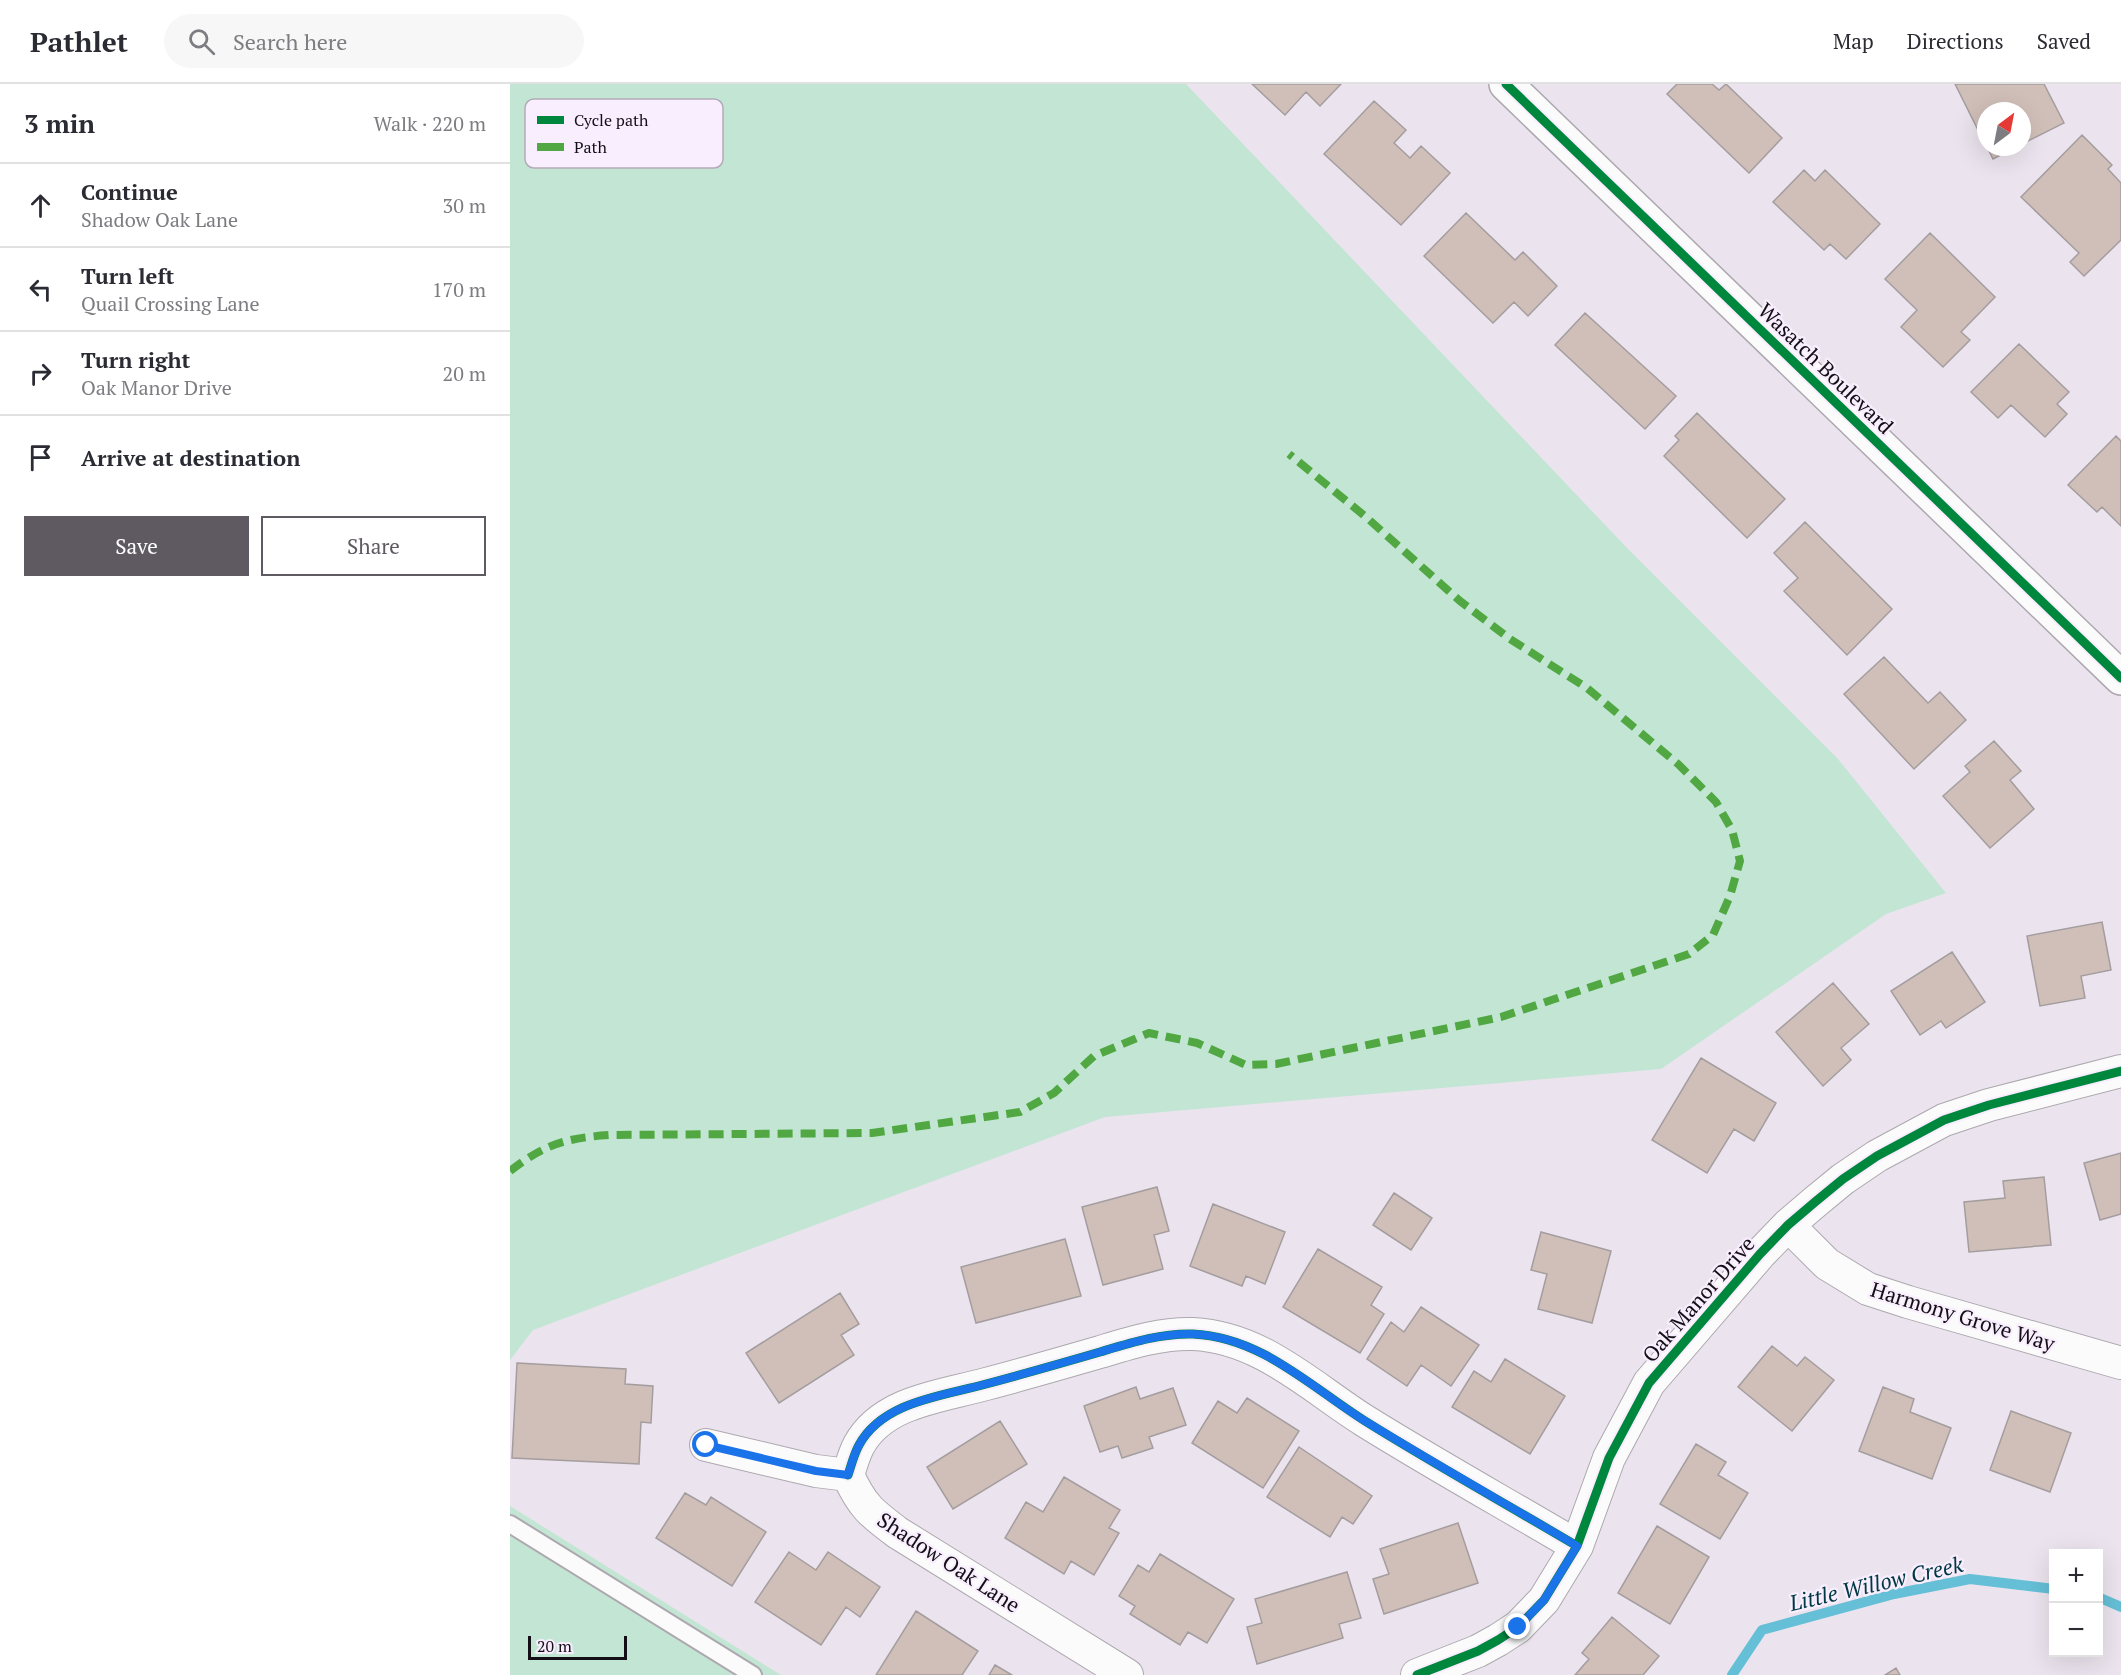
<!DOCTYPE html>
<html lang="en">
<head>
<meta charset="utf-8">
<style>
  body { margin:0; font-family:"PT Serif",serif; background:#f7f7f7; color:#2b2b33 }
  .controls { position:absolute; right:18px; bottom:18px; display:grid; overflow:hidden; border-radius:0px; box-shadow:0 6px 24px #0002 }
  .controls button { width:54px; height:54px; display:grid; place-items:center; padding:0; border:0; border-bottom:2px solid #e1e1e2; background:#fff; color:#2b2b33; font:30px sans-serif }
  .compass { position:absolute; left:1467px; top:18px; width:54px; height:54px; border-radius:50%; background:#fff; box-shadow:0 6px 24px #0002; rotate:32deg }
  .scale { position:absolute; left:18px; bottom:15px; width:99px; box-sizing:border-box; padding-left:6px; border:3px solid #140f16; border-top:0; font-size:16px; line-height:21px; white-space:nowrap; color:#140f16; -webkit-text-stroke:4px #f9eefe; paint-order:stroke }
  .stop { position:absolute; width:18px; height:18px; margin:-14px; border:4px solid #1a73e8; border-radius:50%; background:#fff }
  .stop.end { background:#1a73e8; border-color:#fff; box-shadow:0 2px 6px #0008 }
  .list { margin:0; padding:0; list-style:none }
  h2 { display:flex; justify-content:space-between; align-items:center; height:78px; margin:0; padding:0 24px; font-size:26px }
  h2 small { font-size:20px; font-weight:400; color:#7c7c81 }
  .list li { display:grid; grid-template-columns:39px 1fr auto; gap:18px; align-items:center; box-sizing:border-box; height:84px; padding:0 24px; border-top:2px solid #e1e1e2 }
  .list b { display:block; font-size:22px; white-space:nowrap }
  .list p { margin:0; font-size:20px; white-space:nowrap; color:#7c7c81 }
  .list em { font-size:20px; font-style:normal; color:#7c7c81 }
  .actions { display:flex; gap:12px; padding:18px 24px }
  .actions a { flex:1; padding:14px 0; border:2px solid #5f5a62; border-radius:0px; text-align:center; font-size:21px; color:#5f5a62 }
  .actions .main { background:#5f5a62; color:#fff }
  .icon { flex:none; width:33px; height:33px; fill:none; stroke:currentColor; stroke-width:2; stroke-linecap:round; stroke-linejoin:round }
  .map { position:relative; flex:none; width:1611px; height:1591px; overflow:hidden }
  header { display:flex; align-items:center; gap:36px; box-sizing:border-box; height:84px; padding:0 30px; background:#fff; border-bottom:2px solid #e1e1e2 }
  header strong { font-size:28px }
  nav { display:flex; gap:33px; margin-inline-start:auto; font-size:21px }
  .search { width:420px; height:54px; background:#f7f7f7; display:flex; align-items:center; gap:15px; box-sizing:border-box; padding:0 21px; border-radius:33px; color:#7c7c81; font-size:22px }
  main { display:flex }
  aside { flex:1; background:#fff }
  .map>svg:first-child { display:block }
  .green { fill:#c2e5d4 }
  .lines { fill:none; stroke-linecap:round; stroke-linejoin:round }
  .stream { stroke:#65bfd6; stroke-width:10 }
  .building { fill:#d0bfb8; stroke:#a49d9f; stroke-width:1.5 }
  .lane-casing { stroke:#ada8af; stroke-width:20 }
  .street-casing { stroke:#ada8af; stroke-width:34 }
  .secondary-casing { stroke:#ada8af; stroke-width:36 }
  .lane { stroke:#fcfbfc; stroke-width:16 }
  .street { stroke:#fcfbfc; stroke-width:32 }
  .secondary { stroke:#fcfbfc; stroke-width:33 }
  .quiet { stroke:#51a842; stroke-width:8; stroke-dasharray:15 8; stroke-linecap:butt }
  .cycleway-casing { stroke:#f9eefe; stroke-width:13 }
  .cycleway { stroke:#00873e; stroke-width:9 }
  .route { stroke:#1a73e8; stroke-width:8 }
  .labels { text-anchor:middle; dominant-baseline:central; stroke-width:4.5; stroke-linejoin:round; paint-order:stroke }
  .street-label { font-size:21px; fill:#140f16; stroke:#f9eefe }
  .water-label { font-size:22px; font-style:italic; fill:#003944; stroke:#f9eefe }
  .key { fill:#f9eefe; stroke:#b4abb8; stroke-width:1.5 }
  .key-label { font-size:16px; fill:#140f16 }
</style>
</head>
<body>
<header>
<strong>Pathlet</strong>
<div class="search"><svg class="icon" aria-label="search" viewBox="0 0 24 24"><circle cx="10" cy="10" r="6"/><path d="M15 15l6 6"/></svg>Search here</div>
<nav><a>Map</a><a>Directions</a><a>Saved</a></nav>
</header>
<main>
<aside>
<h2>3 min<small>Walk · 220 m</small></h2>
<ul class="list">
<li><svg class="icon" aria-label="ahead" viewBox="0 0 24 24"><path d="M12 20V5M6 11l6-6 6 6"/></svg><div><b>Continue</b><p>Shadow Oak Lane</p></div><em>30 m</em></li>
<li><svg class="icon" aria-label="left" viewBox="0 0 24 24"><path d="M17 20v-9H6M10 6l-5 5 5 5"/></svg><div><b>Turn left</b><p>Quail Crossing Lane</p></div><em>170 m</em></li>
<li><svg class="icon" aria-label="right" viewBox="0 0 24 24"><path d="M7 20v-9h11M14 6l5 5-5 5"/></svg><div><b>Turn right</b><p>Oak Manor Drive</p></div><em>20 m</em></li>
<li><svg class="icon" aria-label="arrive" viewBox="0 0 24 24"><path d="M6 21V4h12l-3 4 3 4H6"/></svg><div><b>Arrive at destination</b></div></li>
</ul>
<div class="actions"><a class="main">Save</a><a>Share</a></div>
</aside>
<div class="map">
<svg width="1611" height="1591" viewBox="0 0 1611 1591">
  <rect width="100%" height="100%" fill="#ebe4ee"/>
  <path class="green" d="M0,0H676L1118,465L1328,675L1436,809L1376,830L1151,985L595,1033L23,1246L0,1276Z
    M0,1422L271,1591H0Z"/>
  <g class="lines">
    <path class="stream" d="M1588,1513L1611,1523
      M1222,1591L1252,1546L1384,1510L1460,1495L1544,1505"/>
  </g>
  <path class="building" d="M742,0H831L810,22L796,8L775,31Z
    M1167,0H1202L1209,6L1216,0L1272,54L1239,89L1157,10Z
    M1445,0H1534L1554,39L1512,60V27H1476V62Z
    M864,17L896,46L884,59L900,74L911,62L940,89L891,141L814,70Z
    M1572,51L1602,81L1598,85L1611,99V156L1574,192L1560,178L1569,169L1511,113Z
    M1477,63H1506L1483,75Z
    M1294,86L1305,97L1315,86L1370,140L1336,175L1320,160L1314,166L1263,118Z
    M956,129L1005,176L1013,168L1047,202L1018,232L1004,218L983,239L914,172Z
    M1420,149L1485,213L1451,248L1460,256L1433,283L1391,243L1407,226L1375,195Z
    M1075,229L1166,312L1135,345L1045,261Z
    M1509,260L1559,308L1547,320L1557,330L1535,353L1501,321L1488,334L1461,308Z
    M1187,329L1275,415L1237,454L1154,372L1169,356L1165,352Z
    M1606,352L1611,357V442L1592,423L1587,428L1558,401Z
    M1295,438L1382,525L1337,571L1274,507L1288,494L1264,469Z
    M1374,573L1418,619L1430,608L1456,636L1404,685L1334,610Z
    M1484,657L1511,687L1500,696L1524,725L1480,764L1433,712L1460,688L1455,682Z
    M1592,838L1601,886L1571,892L1575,914L1530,922L1517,852Z
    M1442,868L1475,918L1436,944L1431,937L1410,951L1381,907Z
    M1323,899L1359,940L1331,964L1341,976L1313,1002L1266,948Z
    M1191,974L1266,1019L1244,1057L1224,1045L1197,1089L1142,1056Z
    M1611,1069V1130L1590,1136L1574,1079Z
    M1534,1093L1541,1161L1459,1168L1454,1118L1495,1114L1493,1097Z
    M647,1103L659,1147L644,1151L653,1185L593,1201L572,1123Z
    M884,1109L922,1134L901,1166L863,1141Z
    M703,1120L775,1148L755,1200L736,1192L732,1202L680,1182Z
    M1031,1148L1101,1167L1082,1239L1028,1225L1037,1190L1021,1186Z
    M555,1155L571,1212L466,1239L451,1183Z
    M808,1165L872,1203L861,1221L874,1230L850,1269L773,1223Z
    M330,1209L349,1240L331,1251L344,1271L269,1319L236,1269Z
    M911,1223L969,1261L941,1302L911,1281L897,1302L857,1275L881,1238L894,1248Z
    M1262,1262L1287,1282L1295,1273L1324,1296L1282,1347L1228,1303Z
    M995,1275L1055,1312L1020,1370L942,1323L964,1287L981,1298Z
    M7,1279L116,1285L115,1300L143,1302L141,1339L131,1338L129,1380L2,1374Z
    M626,1303L630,1315L663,1304L676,1341L639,1353L643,1364L612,1374L608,1362L590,1368L574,1322Z
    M1373,1303L1404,1315L1400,1328L1441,1344L1422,1395L1349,1367Z
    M737,1314L789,1347L753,1404L682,1359L708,1317L727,1329Z
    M1501,1327L1561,1349L1540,1408L1480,1386Z
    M490,1337L517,1380L443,1425L417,1383Z
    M1186,1360L1216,1378L1208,1391L1238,1409L1210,1455L1150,1420Z
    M789,1363L862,1412L843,1440L832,1433L820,1453L757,1413Z
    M554,1393L610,1426L599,1444L609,1449L584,1491L561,1477L554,1490L495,1454L516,1418L533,1428Z
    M175,1409L196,1421L201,1413L256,1448L222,1502L146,1454Z
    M948,1439L968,1499L874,1530L863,1495L879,1490L870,1465Z
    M1147,1442L1199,1473L1160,1540L1108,1509Z
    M279,1468L306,1486L318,1468L370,1503L350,1533L336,1523L311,1561L245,1518Z
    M650,1470L724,1515L697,1559L678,1548L670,1561L620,1530L625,1522L609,1512L628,1481L639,1488Z
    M837,1488L851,1534L829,1540L833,1554L747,1580L737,1543L752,1539L745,1515Z
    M406,1527L468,1567L452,1591H366Z
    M1102,1533L1149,1572L1133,1591H1065L1079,1575L1072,1569Z
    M485,1581L502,1591H479Z
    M1386,1584L1390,1591H1375Z"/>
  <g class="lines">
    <defs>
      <path id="lane" d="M0,1440L243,1591"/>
      <path id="street" d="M1278,1141L1317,1180L1358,1205L1398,1218L1611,1279
        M196,1361L306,1387L338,1391C352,1422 361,1429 388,1449L617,1591
        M338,1391C341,1382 344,1370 349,1361C373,1317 433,1312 476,1300C514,1290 552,1279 590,1268C620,1259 651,1249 683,1250C751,1253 801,1303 855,1337C924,1380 996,1420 1067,1462
        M907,1591L968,1567L988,1556L1008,1543L1034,1516L1067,1462L1099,1374L1139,1299L1250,1170L1278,1141L1305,1118L1333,1095L1367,1072L1434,1036L1479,1021L1611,987"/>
      <path id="secondary" d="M996,0L1611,594"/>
    </defs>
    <use href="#lane" class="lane-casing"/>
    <use href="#street" class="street-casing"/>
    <use href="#secondary" class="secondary-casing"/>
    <use href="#lane" class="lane"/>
    <use href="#street" class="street"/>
    <use href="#secondary" class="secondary"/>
    <path class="quiet" d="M0,1087C35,1060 56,1054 100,1051L362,1049L510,1028L544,1009L584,972L639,949L687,959L736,981L766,980L991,933L1179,870L1203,851L1220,812L1230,777L1222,746L1206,718L1168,680L1077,604L1000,555L950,517L856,433L779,370"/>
    <defs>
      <path id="cycleway" d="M996,0L1611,594
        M338,1391C341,1382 344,1370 349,1361C373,1317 433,1312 476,1300C514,1290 552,1279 590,1268C620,1259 651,1249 683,1250C751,1253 801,1303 855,1337C924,1380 996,1420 1067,1462
        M907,1591L968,1567L988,1556L1008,1543L1034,1516L1067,1462L1099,1374L1139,1299L1250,1170L1278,1141L1305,1118L1333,1095L1367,1072L1434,1036L1479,1021L1611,987"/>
    </defs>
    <use href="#cycleway" class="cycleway-casing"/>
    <use href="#cycleway" class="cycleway"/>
  </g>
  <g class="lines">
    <path class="route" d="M196,1361L306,1387L338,1391C341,1382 344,1370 349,1361C373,1317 433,1312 476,1300C514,1290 552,1279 590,1268C620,1259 651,1249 683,1250C751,1253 801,1303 855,1337C925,1380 996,1420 1067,1462L1034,1516L1008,1543"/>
  </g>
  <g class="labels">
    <g class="street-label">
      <text transform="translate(1316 284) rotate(44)">Wasatch Boulevard</text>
      <text transform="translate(1188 1215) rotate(-49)">Oak Manor Drive</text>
      <text transform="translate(1453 1232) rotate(17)">Harmony Grove Way</text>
      <text transform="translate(439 1478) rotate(33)">Shadow Oak Lane</text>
    </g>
    <g class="water-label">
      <text transform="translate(1366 1499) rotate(-13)">Little Willow Creek</text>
    </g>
  </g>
  <rect x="15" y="15" width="198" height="69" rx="9" class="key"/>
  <rect x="27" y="32" width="27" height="8" fill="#00873e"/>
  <rect x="27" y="59" width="27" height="8" fill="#51a842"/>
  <g class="key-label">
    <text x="64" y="42">Cycle path</text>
    <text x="64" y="69">Path</text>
  </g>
</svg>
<div class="controls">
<button>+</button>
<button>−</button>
</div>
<svg class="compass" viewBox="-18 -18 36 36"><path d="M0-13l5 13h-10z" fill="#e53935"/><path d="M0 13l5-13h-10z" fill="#7c7c81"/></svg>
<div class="scale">20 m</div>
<div class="stop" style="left:196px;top:1361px"></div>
<div class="stop end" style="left:1008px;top:1543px"></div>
</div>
</main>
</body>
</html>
